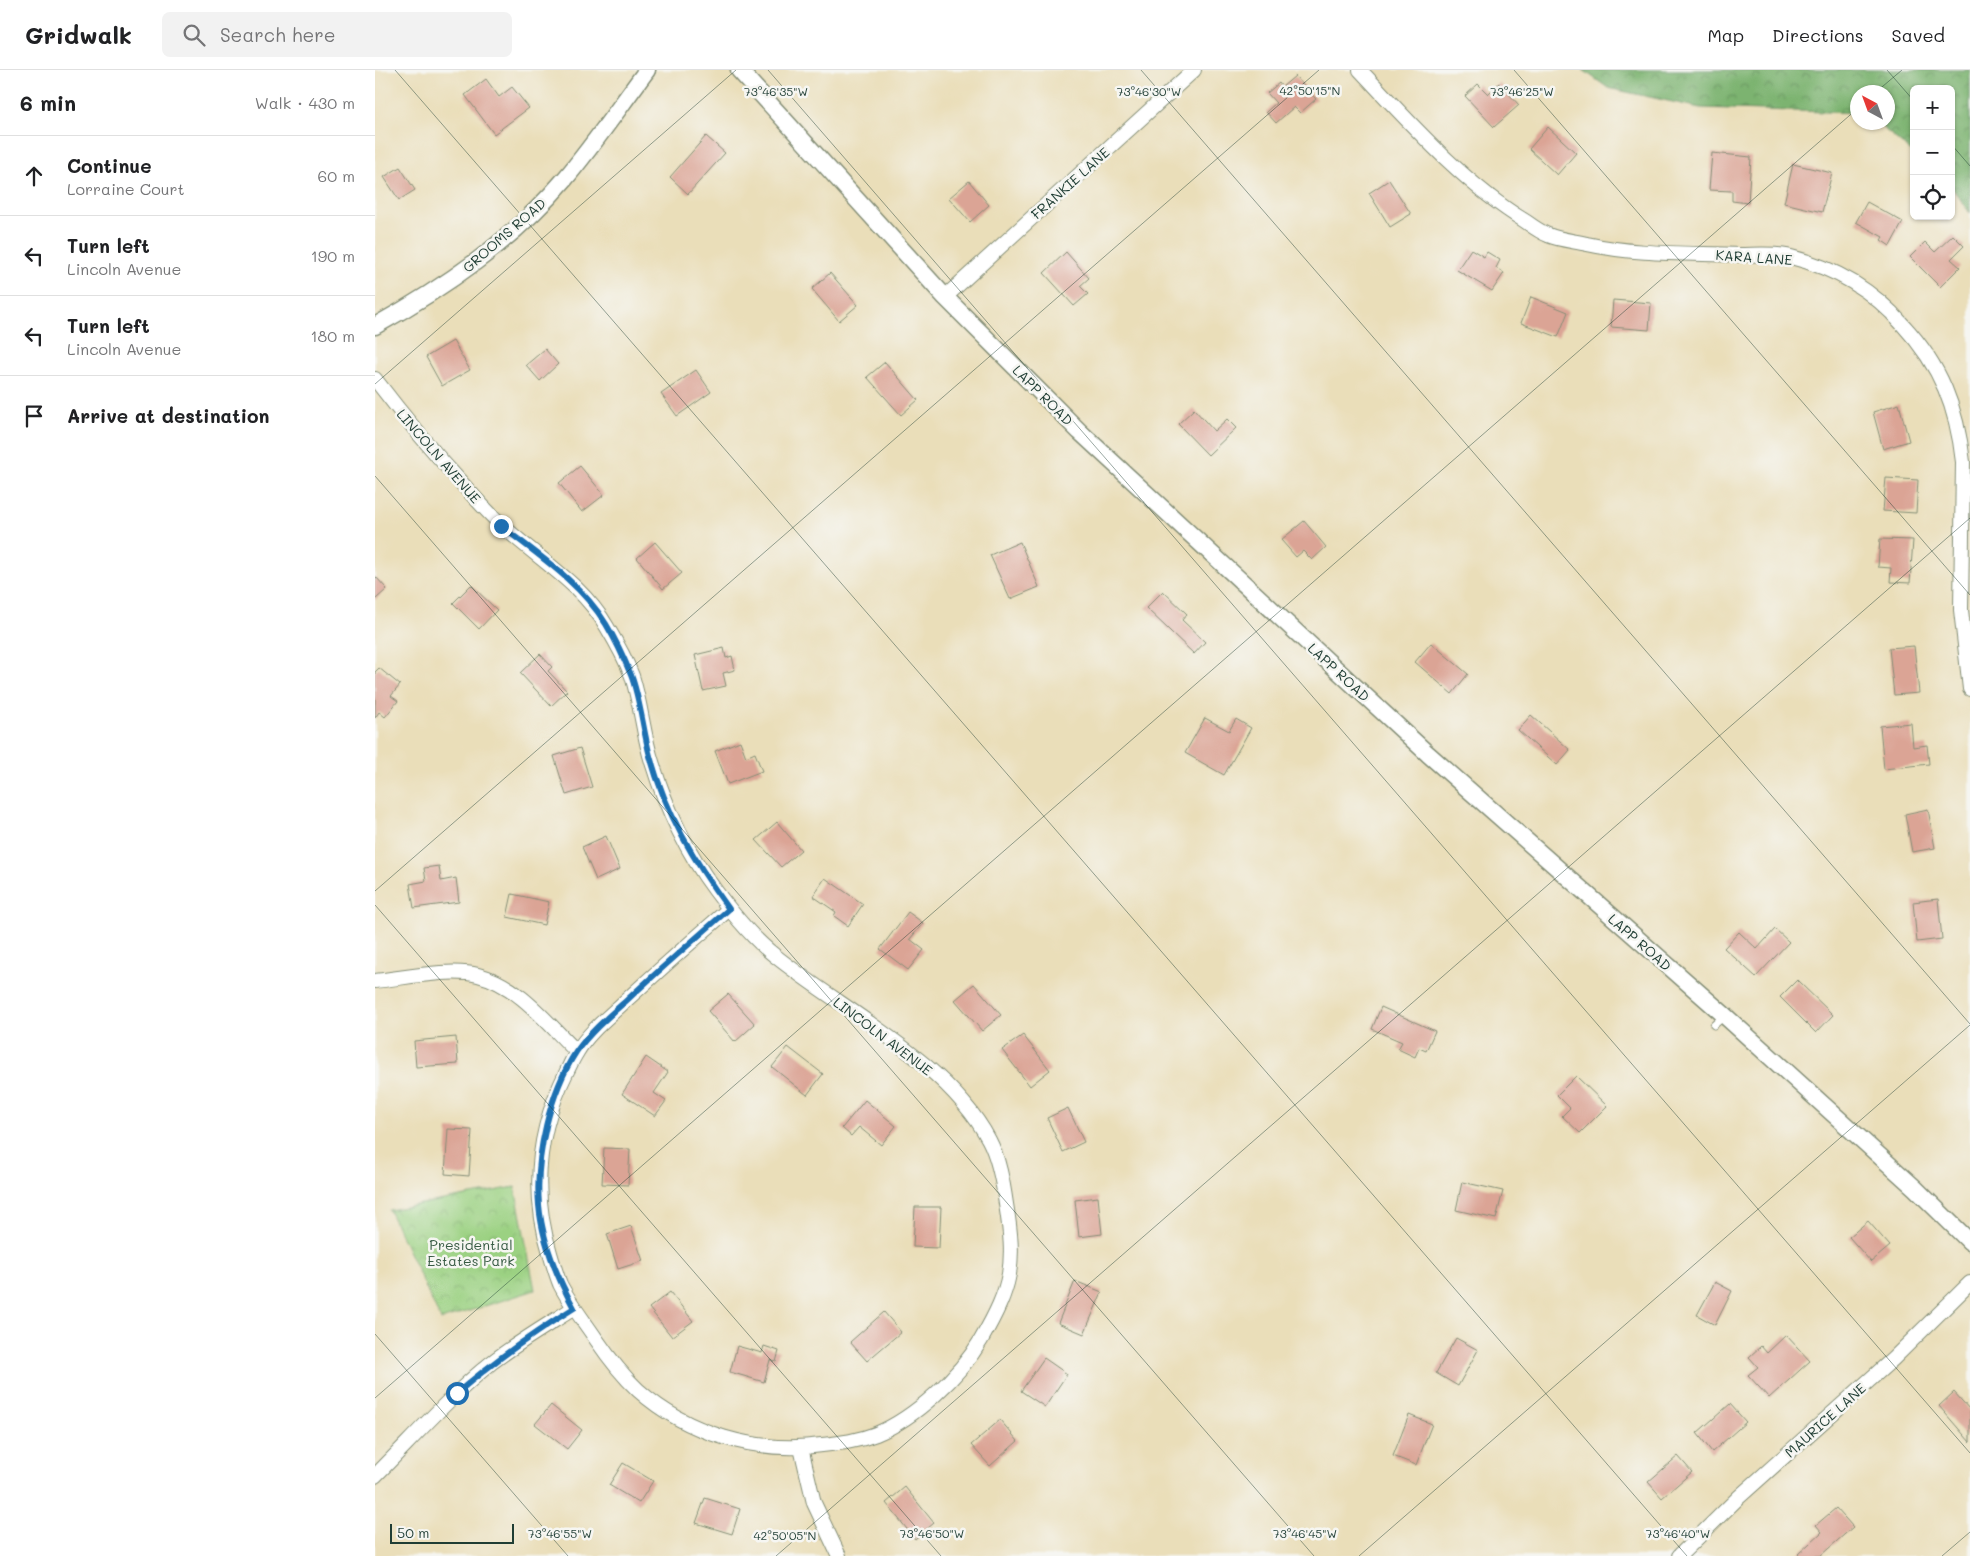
<!DOCTYPE html>
<html lang="en">
<head>
<meta charset="utf-8">
<style>
  body { margin:0; font-family:Mali,sans-serif; background:#f2f2f2; color:#202124 }
  .controls { position:absolute; right:15px; top:15px; display:grid; overflow:hidden; border-radius:8px; box-shadow:0 1px 4px #0004 }
  .controls button { width:45px; height:45px; display:grid; place-items:center; padding:0; border:0; border-bottom:1px solid #e0e0e0; background:#fff; color:#202124; font:25px sans-serif }
  .compass { position:absolute; left:1475px; top:15px; width:45px; height:45px; border-radius:50%; background:#fff; box-shadow:0 1px 4px #0004; rotate:319deg }
  .scale { position:absolute; left:15px; bottom:12px; width:124px; box-sizing:border-box; padding-left:5px; border:2px solid #1f3d34; border-top:0; font-size:14px; line-height:18px; white-space:nowrap; color:#1f3d34; -webkit-text-stroke:4px #f6f6f2; paint-order:stroke }
  .stop { position:absolute; width:15px; height:15px; margin:-11px; border:4px solid #1f6fb2; border-radius:50%; background:#fff }
  .stop.end { background:#1f6fb2; border-color:#fff; box-shadow:0 1px 5px #0008 }
  .list { margin:0; padding:0; list-style:none }
  h2 { display:flex; justify-content:space-between; align-items:center; height:65px; margin:0; padding:0 20px; font-size:21px }
  h2 small { font-size:16px; font-weight:400; color:#757577 }
  .list li { display:grid; grid-template-columns:32px 1fr auto; gap:15px; align-items:center; box-sizing:border-box; height:80px; padding:0 20px; border-top:1px solid #e0e0e0 }
  .list b { display:block; font-size:19px; white-space:nowrap }
  .list p { margin:0; font-size:16px; white-space:nowrap; color:#757577 }
  .list em { font-size:16px; font-style:normal; color:#757577 }
  .icon { flex:none; width:28px; height:28px; fill:none; stroke:currentColor; stroke-width:2; stroke-linecap:round; stroke-linejoin:round }
  .map { position:relative; flex:none; width:1595px; height:1486px; overflow:hidden }
  header { display:flex; align-items:center; gap:30px; box-sizing:border-box; height:70px; padding:0 25px; background:#fff; border-bottom:1px solid #e0e0e0 }
  header strong { font-size:24px }
  nav { display:flex; gap:28px; margin-inline-start:auto; font-size:18px }
  .search { width:350px; height:45px; background:#f2f2f2; display:flex; align-items:center; gap:12px; box-sizing:border-box; padding:0 18px; border-radius:8px; color:#757577; font-size:19px }
  main { display:flex }
  aside { flex:1; background:#fff }
  .map>svg:first-child { display:block }
  .forest { fill:url(#forest-crowns); stroke:#4e7852 }
  .park { fill:url(#park-crowns); stroke:#5d875b }
  .building { fill:#dba495 }
  .lines { fill:none; stroke-linecap:round; stroke-linejoin:round }
  .service-casing { stroke:#848e76; stroke-width:9 }
  .minor-casing { stroke:#848e76; stroke-width:16 }
  .tertiary-casing { stroke:#848e76; stroke-width:19 }
  .service { stroke:#fff; stroke-width:7 }
  .minor { stroke:#fff; stroke-width:14 }
  .tertiary { stroke:#fff; stroke-width:16 }
  .route { stroke:#1f6fb2; stroke-width:6 }
  .ticks { fill:none; stroke:#1f3d34; stroke-width:1; stroke-opacity:0.45 }
  .labels { text-anchor:middle; dominant-baseline:central; stroke-width:5; stroke-linejoin:round; paint-order:stroke }
  .street-label { font-size:14px; fill:#1f3d34; stroke:#f6f6f2 }
  .park-label { font-size:14px; fill:#385b44; stroke:#f6f6f2 }
  .ticks-label { font-size:12px; text-anchor:middle; fill:#1f3d34; stroke:#f6f6f2; stroke-width:5; stroke-linejoin:round; paint-order:stroke }
</style>
</head>
<body>
<header>
<strong>Gridwalk</strong>
<div class="search"><svg class="icon" aria-label="search" viewBox="0 0 24 24"><circle cx="10" cy="10" r="6"/><path d="M15 15l6 6"/></svg>Search here</div>
<nav><a>Map</a><a>Directions</a><a>Saved</a></nav>
</header>
<main>
<aside>
<h2>6 min<small>Walk · 430 m</small></h2>
<ul class="list">
<li><svg class="icon" aria-label="ahead" viewBox="0 0 24 24"><path d="M12 20V5M6 11l6-6 6 6"/></svg><div><b>Continue</b><p>Lorraine Court</p></div><em>60 m</em></li>
<li><svg class="icon" aria-label="left" viewBox="0 0 24 24"><path d="M17 20v-9H6M10 6l-5 5 5 5"/></svg><div><b>Turn left</b><p>Lincoln Avenue</p></div><em>190 m</em></li>
<li><svg class="icon" aria-label="left" viewBox="0 0 24 24"><path d="M17 20v-9H6M10 6l-5 5 5 5"/></svg><div><b>Turn left</b><p>Lincoln Avenue</p></div><em>180 m</em></li>
<li><svg class="icon" aria-label="arrive" viewBox="0 0 24 24"><path d="M6 21V4h12l-3 4 3 4H6"/></svg><div><b>Arrive at destination</b></div></li>
</ul>
</aside>
<div class="map">
<svg width="1595" height="1486" viewBox="0 0 1595 1486">
  <defs>
    <pattern id="forest-crowns" width="20" height="18" patternUnits="userSpaceOnUse" patternTransform="scale(1.25)"><rect width="20" height="18" fill="#7cb370"/><path d="M2 6a3 3 0 1 1 6 0M12 15a3 3 0 1 1 6 0" fill="none" stroke="#65935d"/></pattern>
    <pattern id="park-crowns" width="20" height="18" patternUnits="userSpaceOnUse" patternTransform="scale(1.25)"><rect width="20" height="18" fill="#9bd182"/><path d="M2 6a3 3 0 1 1 6 0M12 15a3 3 0 1 1 6 0" fill="none" stroke="#85b471"/></pattern>
  </defs>
  <rect width="100%" height="100%" fill="#f6f6f2"/>
  <filter id="ink" filterUnits="userSpaceOnUse"><feTurbulence type="fractalNoise" baseFrequency=".02" numOctaves="2"/><feDisplacementMap in="SourceGraphic" scale="10" xChannelSelector="R" yChannelSelector="G"/><feConvolveMatrix kernelMatrix="1 2 1 2 8 2 1 2 1" color-interpolation-filters="sRGB"/></filter>
  <filter id="wash" filterUnits="userSpaceOnUse"><feTurbulence type="fractalNoise" baseFrequency=".0096" numOctaves="4" result="noise"/><feDisplacementMap in="SourceGraphic" scale="20" xChannelSelector="R" yChannelSelector="G"/><feGaussianBlur stdDeviation="1.12" result="paint"/><feColorMatrix in="noise" values="0 0 0 0 0 0 0 0 0 0 0 0 0 0 0 0 0 1.4 0 .05"/><feComposite in="paint" operator="in"/></filter>
  <g filter="url(#wash)">
    <rect width="100%" height="100%" fill="#eadeb9"/>
    <path class="forest" d="M1208,0H1595V143L1576,116V19H1539V84L1502,53L1512,52V22H1482V43L1325,38L1233,18Z"/>
    <path class="park" d="M140,1117L160,1220L66,1250L14,1140Z"/>
    <g id="blocks">
      <path class="building" d="M920,6L941,29L925,43L919,37L901,53L891,42L901,33L892,23L904,13L907,17Z
        M111,9L124,27L137,17L154,38L119,64L90,25Z
        M1124,13L1144,35L1119,57L1090,26L1103,14L1113,24Z
        M1173,57L1201,83L1182,105L1154,79Z
        M331,66L350,83L313,124L295,107Z
        M1337,83L1376,87L1373,133L1357,131V121L1334,120Z
        M1418,94L1457,103L1447,142L1409,133Z
        M25,97L40,120L24,130L9,107Z
        M1014,110L1036,144L1015,157L994,123Z
        M594,111L614,135L595,152L574,128Z
        M1492,132L1528,152L1515,176L1506,170L1508,167L1481,152Z
        M1578,165L1589,176L1576,189L1585,197L1565,217L1535,187L1550,172L1560,182Z
        M1096,179L1109,187L1112,182L1125,190L1121,198L1129,203L1117,221L1082,200Z
        M691,182L714,208L705,216L713,224L699,236L669,203Z
        M455,203L483,235L464,251L437,219Z
        M1156,227L1193,242L1183,267L1146,253Z
        M1238,230L1276,233L1274,260L1236,257Z
        M78,271L95,300L67,316L51,287Z
        M170,279L183,294L165,311L151,295Z
        M510,292L543,330L526,345L492,307Z
        M321,300L336,322L302,346L286,324Z
        M1524,334L1534,371L1508,379L1498,342Z
        M819,339L839,361L852,349L861,358L833,385L803,354Z
        M205,396L229,425L207,442L184,413Z
        M1511,408L1543,410L1541,443L1508,441Z
        M929,451L951,477L937,490L928,481L921,487L906,470Z
        M1505,469L1538,470L1535,513L1515,512L1516,498L1503,497Z
        M280,472L307,503L288,519L262,488Z
        M645,472L664,517L635,529L615,485Z
        M0,506L12,519L0,530Z
        M96,515L122,540L104,559L78,533Z
        M788,521L812,544L807,550L830,572L819,584L771,538Z
        M1056,573L1093,604L1077,624L1040,592Z
        M1539,576L1544,623L1519,625L1514,578Z
        M349,578L351,588L357,586L360,600L348,603L351,616L328,621L320,585Z
        M165,584L177,597L173,601L192,621L176,636L145,603Z
        M4,598L25,615L16,626L23,631L10,647L4,642L0,648V602Z
        M1156,645L1195,680L1182,695L1143,660Z
        M830,648L854,661L861,649L876,658L849,705L810,683Z
        M1536,653L1538,677L1552,675L1554,694L1509,699L1505,656Z
        M365,671L371,687L380,683L387,701L353,714L340,681Z
        M205,678L217,717L191,725L179,686Z
        M1553,739L1560,778L1537,782L1530,744Z
        M402,752L426,780L406,797L381,770Z
        M231,766L245,799L221,810L207,777Z
        M64,796L66,811L81,808L84,832L39,838L35,814L51,811L49,798Z
        M450,808L488,834L473,856L459,846L461,842L438,826Z
        M137,824L174,832L169,855L132,847Z
        M1563,829L1567,869L1542,872L1538,832Z
        M533,842L548,853L535,869L549,880L533,900L505,879Z
        M1400,859L1414,872L1381,907L1349,878L1364,862L1382,879Z
        M1422,910L1458,945L1441,963L1405,927Z
        M599,914L626,945L607,961L580,930Z
        M353,924L380,954L360,972L333,941Z
        M1006,937L1060,961L1051,981L1044,978L1040,987L1023,979L1027,972L997,959Z
        M648,965L675,1000L655,1016L627,980Z
        M81,967L83,994L41,997L39,971Z
        M413,977L448,1004L432,1025L397,997Z
        M271,987L293,1002L279,1023L291,1031L280,1046L247,1024Z
        M1201,1006L1232,1036L1205,1063L1187,1046L1195,1038L1182,1025Z
        M490,1030L521,1056L506,1075L484,1057L476,1066L467,1058Z
        M693,1038L709,1072L688,1082L672,1048Z
        M73,1059L97,1060L94,1106L70,1104Z
        M229,1078L255,1079L253,1115L227,1114Z
        M1087,1112L1128,1121L1121,1149L1081,1140Z
        M723,1127L727,1164L704,1167L700,1130Z
        M540,1137H566L564,1178L538,1177Z
        M1493,1151L1515,1176L1496,1192L1474,1167Z
        M256,1156L268,1191L243,1199L232,1164Z
        M700,1211L727,1222L709,1264L683,1253Z
        M1340,1212L1357,1221L1340,1255L1322,1245Z
        M295,1222L318,1251L297,1267L274,1238Z
        M509,1242L526,1262L492,1291L475,1272Z
        M1411,1265L1435,1291L1394,1328L1373,1305L1383,1297L1374,1287L1386,1276L1392,1283Z
        M1081,1268L1103,1280L1083,1316L1061,1303Z
        M362,1276L387,1283L389,1276L404,1281L401,1292L395,1290L389,1312L355,1302Z
        M669,1288L692,1304L670,1337L646,1321Z
        M1579,1322L1595,1340V1372L1564,1336Z
        M1355,1334L1371,1352L1337,1382L1322,1363Z
        M176,1335L207,1360L192,1379L160,1354Z
        M1034,1345L1057,1354L1041,1395L1018,1386Z
        M625,1350L643,1371L615,1396L596,1375Z
        M1303,1386L1317,1402L1287,1428L1273,1412Z
        M248,1393L278,1411L264,1433L234,1415Z
        M530,1417L559,1453L540,1469L511,1433Z
        M330,1428L365,1439L357,1464L321,1453Z
        M1461,1438L1478,1457L1445,1486H1425L1423,1484L1447,1462L1441,1455Z"/>
    </g>
  </g>
  <g filter="url(#ink)">
    <use href="#blocks" fill-opacity="0" stroke="#848e76" stroke-width="1"/>
    <g class="lines">
      <defs>
        <path id="service" d="M1339,955L1349,946"/>
        <path id="minor" d="M985,0C1034,52 1089,114 1150,151C1157,156 1165,162 1173,165C1185,170 1200,171 1212,174C1261,185 1314,183 1364,185C1381,185 1400,183 1416,187C1460,198 1498,220 1528,255C1566,296 1582,338 1588,392L1586,540L1595,619
          M570,227L819,0
          M0,309C29,347 59,383 92,419C104,432 116,446 130,458C165,490 208,515 232,557C241,572 251,590 257,606C266,634 268,664 277,692C291,738 311,781 340,820C357,843 376,867 399,885C467,940 572,991 614,1070C624,1089 628,1113 631,1134C641,1195 637,1216 606,1270C585,1306 540,1348 501,1364C483,1371 466,1373 447,1375C382,1384 312,1364 263,1320C247,1305 234,1288 221,1269C209,1251 195,1234 185,1214C181,1204 178,1193 175,1183C156,1121 163,1059 192,1001C195,995 198,988 202,982C213,963 231,949 247,934C282,902 318,870 354,839
          M0,911C29,908 75,898 103,905C144,915 173,954 202,982
          M426,1378L439,1433L464,1486
          M0,1406C38,1368 74,1327 116,1293C142,1273 171,1256 199,1238
          M1304,1486L1364,1427L1518,1289L1595,1213"/>
        <path id="tertiary" d="M364,0L570,227L705,362L1053,684L1348,944L1540,1118L1595,1172
          M0,256C70,217 137,171 189,110C218,76 245,36 272,0"/>
      </defs>
      <use href="#service" class="service-casing"/>
      <use href="#minor" class="minor-casing"/>
      <use href="#tertiary" class="tertiary-casing"/>
      <use href="#service" class="service"/>
      <use href="#minor" class="minor"/>
      <use href="#tertiary" class="tertiary"/>
    </g>
  </g>
  <g class="lines" filter="url(#ink)">
    <path class="route" d="M82,1323C119,1291 157,1264 199,1238C182,1207 167,1170 164,1135C160,1086 175,1022 201,982C215,962 234,946 252,930C285,899 320,869 354,839C319,791 291,744 275,686C268,660 265,628 256,605C249,588 240,569 231,554C206,513 163,485 126,456"/>
  </g>
  <path class="ticks" d="M20,0L1312,1486M393,0L1595,1383M766,0L1595,954M1139,0L1595,525M1512,0L1539,31M1501,22L1527,0M1576,74L1595,96M0,314L361,0M0,406L939,1486M0,821L944,0M0,835L566,1486M0,1264L193,1486M0,1328L1482,39M401,1486L1595,448M984,1486L1595,955M1567,1486L1595,1462"/>
  <g class="labels">
    <g class="street-label">
      <text transform="translate(695 113) rotate(-42)">FRANKIE LANE</text>
      <text transform="translate(129 165) rotate(-41)">GROOMS ROAD</text>
      <text transform="translate(1379 187) rotate(4)">KARA LANE</text>
      <text transform="translate(668 325) rotate(45)">LAPP ROAD</text>
      <text transform="translate(64 386) rotate(49)">LINCOLN AVENUE</text>
      <text transform="translate(964 602) rotate(43)">LAPP ROAD</text>
      <text transform="translate(1265 872) rotate(41)">LAPP ROAD</text>
      <text transform="translate(508 966) rotate(37)">LINCOLN AVENUE</text>
      <text transform="translate(1450 1350) rotate(-42)">MAURICE LANE</text>
    </g>
    <g class="park-label">
      <text x="96" y="1174">Presidential<tspan x="96" dy="16">Estates Park</tspan></text>
    </g>
  </g>
  <g class="ticks-label">
    <text x="935" y="25">42°50'15"N</text>
    <text x="401" y="26">73°46'35"W</text>
    <text x="774" y="26">73°46'30"W</text>
    <text x="1147" y="26">73°46'25"W</text>
    <text x="185" y="1468">73°46'55"W</text>
    <text x="557" y="1468">73°46'50"W</text>
    <text x="930" y="1468">73°46'45"W</text>
    <text x="1303" y="1468">73°46'40"W</text>
    <text x="410" y="1470">42°50'05"N</text>
  </g>
</svg>
<div class="controls">
<button>+</button>
<button>−</button>
<button><svg class="icon" aria-label="locate" viewBox="0 0 24 24"><circle cx="12" cy="12" r="6"/><path d="M12 2v4M12 18v4M2 12h4M18 12h4"/></svg></button>
</div>
<svg class="compass" viewBox="-18 -18 36 36"><path d="M0-13l5 13h-10z" fill="#e53935"/><path d="M0 13l5-13h-10z" fill="#757577"/></svg>
<div class="scale">50 m</div>
<div class="stop" style="left:82px;top:1323px"></div>
<div class="stop end" style="left:126px;top:456px"></div>
</div>
</main>
</body>
</html>
